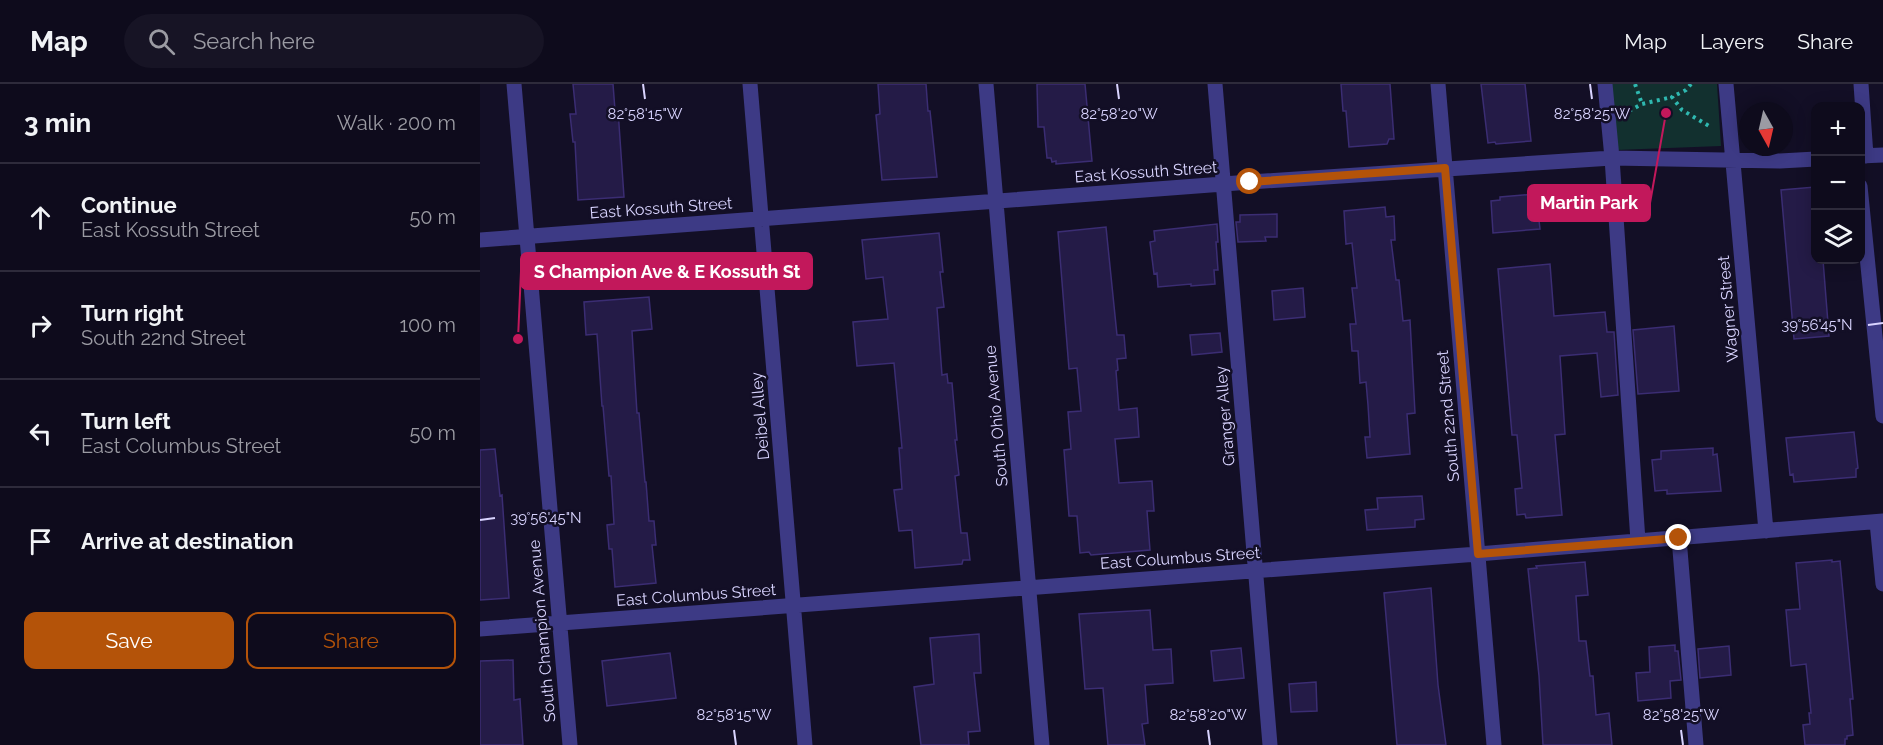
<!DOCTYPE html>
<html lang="en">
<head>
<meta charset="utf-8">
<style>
  body { margin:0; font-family:Raleway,sans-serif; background:#171425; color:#f1f3f6 }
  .controls { position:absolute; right:18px; top:18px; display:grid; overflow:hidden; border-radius:12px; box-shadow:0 3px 15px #0003 }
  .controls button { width:54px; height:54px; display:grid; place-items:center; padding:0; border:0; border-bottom:2px solid #2e2b3b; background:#0e0b1c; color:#f1f3f6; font:30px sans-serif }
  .compass { position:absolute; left:1259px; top:18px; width:54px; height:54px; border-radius:50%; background:#0e0b1c; box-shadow:0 3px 15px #0003; rotate:172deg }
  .stop { position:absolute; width:18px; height:18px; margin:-14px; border:4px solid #b45309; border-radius:50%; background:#fff }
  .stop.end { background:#b45309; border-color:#fff; box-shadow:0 2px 6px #0008 }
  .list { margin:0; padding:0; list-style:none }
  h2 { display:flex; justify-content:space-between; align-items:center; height:78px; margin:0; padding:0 24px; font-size:26px }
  h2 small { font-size:20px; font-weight:400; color:#9b9ba3 }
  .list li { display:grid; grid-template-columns:39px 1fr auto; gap:18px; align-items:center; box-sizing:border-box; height:108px; padding:0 24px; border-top:2px solid #2e2b3b }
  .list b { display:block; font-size:22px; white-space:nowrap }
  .list p { margin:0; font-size:20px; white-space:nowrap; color:#9b9ba3 }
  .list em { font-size:20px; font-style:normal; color:#9b9ba3 }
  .actions { display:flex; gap:12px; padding:18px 24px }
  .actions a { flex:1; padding:14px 0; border:2px solid #b45309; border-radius:12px; text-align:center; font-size:21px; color:#b45309 }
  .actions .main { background:#b45309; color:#fff }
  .icon { flex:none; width:33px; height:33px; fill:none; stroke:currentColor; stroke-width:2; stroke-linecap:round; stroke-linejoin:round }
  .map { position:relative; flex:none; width:1403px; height:661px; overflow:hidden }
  header { display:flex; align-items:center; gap:36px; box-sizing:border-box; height:84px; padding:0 30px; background:#0e0b1c; border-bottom:2px solid #2e2b3b }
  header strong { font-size:28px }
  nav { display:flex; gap:33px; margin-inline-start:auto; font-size:21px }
  .search { width:420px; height:54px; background:#171425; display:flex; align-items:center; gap:15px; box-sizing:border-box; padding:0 21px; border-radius:33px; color:#9b9ba3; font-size:22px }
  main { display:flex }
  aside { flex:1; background:#0e0b1c }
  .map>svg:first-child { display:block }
  .green { fill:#12302f }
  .building { fill:#241b47; stroke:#3b2d73; stroke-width:1.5 }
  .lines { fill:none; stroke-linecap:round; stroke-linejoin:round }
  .path { stroke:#2fb8b0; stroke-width:4; stroke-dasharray:3 4.5; stroke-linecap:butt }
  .minor { stroke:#3d3a85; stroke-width:15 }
  .route { stroke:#b45309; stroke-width:8 }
  .ticks { fill:none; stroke:#d9d4ff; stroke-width:2 }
  .labels { text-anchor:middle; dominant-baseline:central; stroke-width:5; stroke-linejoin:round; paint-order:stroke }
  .street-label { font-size:16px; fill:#d9d4ff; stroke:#130f26 }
  .ticks-label { font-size:15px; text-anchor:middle; fill:#d9d4ff; stroke:#130f26; stroke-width:5; stroke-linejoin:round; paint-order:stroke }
  .leader { fill:none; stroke:#c2185b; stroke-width:2 }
  .callout-dot { fill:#c2185b; stroke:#130f26; stroke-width:2 }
  .callout { fill:#c2185b; stroke:#c2185b; stroke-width:2 }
  .callout-label { font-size:18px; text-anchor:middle; font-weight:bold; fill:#fff }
</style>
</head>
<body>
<header>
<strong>Map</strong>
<div class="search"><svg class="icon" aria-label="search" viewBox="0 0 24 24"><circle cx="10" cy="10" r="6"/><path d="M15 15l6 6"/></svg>Search here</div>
<nav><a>Map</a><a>Layers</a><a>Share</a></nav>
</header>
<main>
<aside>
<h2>3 min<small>Walk · 200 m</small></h2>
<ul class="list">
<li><svg class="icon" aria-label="ahead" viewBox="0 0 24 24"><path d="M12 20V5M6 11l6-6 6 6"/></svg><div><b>Continue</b><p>East Kossuth Street</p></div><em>50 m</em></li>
<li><svg class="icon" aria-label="right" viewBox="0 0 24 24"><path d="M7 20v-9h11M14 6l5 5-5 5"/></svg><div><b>Turn right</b><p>South 22nd Street</p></div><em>100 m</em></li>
<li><svg class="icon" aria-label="left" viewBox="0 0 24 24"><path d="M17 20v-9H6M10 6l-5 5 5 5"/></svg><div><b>Turn left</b><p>East Columbus Street</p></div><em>50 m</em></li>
<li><svg class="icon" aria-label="arrive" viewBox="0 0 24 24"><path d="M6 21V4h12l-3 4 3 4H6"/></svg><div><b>Arrive at destination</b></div></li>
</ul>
<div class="actions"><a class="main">Save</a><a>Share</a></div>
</aside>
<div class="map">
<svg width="1403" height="661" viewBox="0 0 1403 661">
  <rect width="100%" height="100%" fill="#130f26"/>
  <path class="green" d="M1130,0H1237L1241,62L1136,66Z"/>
  <path class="building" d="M93,0H133L135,26H138L144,113L98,116L95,58H93L90,30H96Z
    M398,0H446L448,27H450L457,93L402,96L396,31L400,30Z
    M557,0H605L612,77L576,80V77L572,78L571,74H567L564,43H558Z
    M861,0H910L914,55H909L907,60L869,63L866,27H863Z
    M1001,0H1045L1051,57L1016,60L1015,58L1008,59Z
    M1335,103V176H1343L1349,252L1314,255L1301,106Z
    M1056,110L1060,145L1013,149L1011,117L1020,116V113Z
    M905,123L906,133L914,132L915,156H911L916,196H919L923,237L930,236L935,329L927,330L930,370L887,374L885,353H890L888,321L886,298L880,299L878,267H872L870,240H876L872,204H877L872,159L866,160L864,127Z
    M797,130V153H785L786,157L758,158L756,138H760V131Z
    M737,140L738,158H736L738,186H734L735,200L711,202V200L678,203L677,189L674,190L670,158L675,157L674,147Z
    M626,143L637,251H644L646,274L637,275L638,286L636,287L639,326L657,324L659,353L635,355L639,399L672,397L674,427H667L670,466L611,471L609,468L600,469L597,432H589L584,366L591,365L588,328L601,327L597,284L589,285L578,148Z
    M459,149L463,188H460L464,223L457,224L462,291L467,290L468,299H472L477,356H475L479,391L475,392L481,449H487L490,476H483L482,480L435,484L432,446L419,447L414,406L422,405L419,364H422L414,279L377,282L373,238L408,235L403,193L386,195L382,156Z
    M1070,180L1074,232L1125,228L1127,248H1134L1138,311L1121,313L1117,269L1080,272L1085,350L1075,351L1082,431L1046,434L1045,430L1037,431L1035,405L1042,404L1037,351H1032L1018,185Z
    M823,204L825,233L794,236L792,207Z
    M169,213L172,245L152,247L157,329H159L165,398H166L169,437H174L176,461H172L176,499L135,503L132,465H129L127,441L134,440L131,392H129L123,322H122L117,250L106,251L104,218Z
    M1194,242L1199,307L1158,310L1153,246Z
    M740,249L742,268L712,271L710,251Z
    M1374,348L1378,384L1376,385V393L1314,398L1313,390L1310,391L1306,354Z
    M1233,364V371L1237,370L1241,407L1187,410V406L1175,407L1172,376L1181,375V367Z
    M15,365L20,412L22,411L29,514L0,516V366Z
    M942,412L944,435L935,436V443L887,446L885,426L898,425L897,414Z
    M1352,476V478L1360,477L1373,615H1370L1373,651L1367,652V655H1365V661H1325L1323,641L1330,640L1329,629H1331L1326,580L1311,582L1306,526L1320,525L1316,479Z
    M1105,478L1108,511L1096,512L1099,557H1106L1110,592H1113L1116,631L1129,629L1132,661H1063L1059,592L1048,485L1057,484L1056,482Z
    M951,504L958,601L966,661H917L904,509Z
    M670,526L673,566L691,565L693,599L665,601L668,639L662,640L665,661H628L623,604L605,605L599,530Z
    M499,550L501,589H494L500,647L488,648L489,661H441L434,603L454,600L450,554Z
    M1195,561V567H1198L1201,596L1190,597L1191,614L1158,617L1156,589L1170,588L1169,563Z
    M1249,562L1251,591L1220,594L1218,565Z
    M761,564L764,594L734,597L731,567Z
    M190,569L196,614L127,622L122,577Z
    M33,576L34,616L40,615L43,661H0V577Z
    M836,598L837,627L811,628L809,600Z"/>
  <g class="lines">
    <path class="path" d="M1155,0L1162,20
      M1211,0L1206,6L1192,13L1202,26L1229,42
      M1149,27L1162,20L1192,13"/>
    <path class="minor" d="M34,0L90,661
      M270,0L325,661
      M506,0L562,661
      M735,0L790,661
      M958,0L1014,661
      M1125,0L1132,74L1158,457
      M1246,0L1286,447
      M1381,0L1386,72
      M1380,72L1403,71
      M1380,102L1403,332
      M0,156L770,98L1132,74L1300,77L1336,75
      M1397,438L1403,500
      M1199,454L1216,661
      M0,545L998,470L1403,437"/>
  </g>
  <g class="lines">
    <path class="route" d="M770,98L965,84L998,470L1199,454"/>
  </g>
  <path class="ticks" d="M163,0L165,15M637,0L639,15M1110,0L1112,15M1388,241L1403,239M0,436L15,434M254,646L256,661M728,646L730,661M1201,646L1203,661"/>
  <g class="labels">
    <g class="street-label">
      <text transform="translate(666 88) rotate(-4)">East Kossuth Street</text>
      <text transform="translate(181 124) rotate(-4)">East Kossuth Street</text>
      <text transform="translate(1248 225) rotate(-95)">Wagner Street</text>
      <text transform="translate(280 332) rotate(-95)">Deibel Alley</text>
      <text transform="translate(516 332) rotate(-95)">South Ohio Avenue</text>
      <text transform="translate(745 332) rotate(-95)">Granger Alley</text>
      <text transform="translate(968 332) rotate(-95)">South 22nd Street</text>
      <text transform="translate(700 474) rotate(-4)">East Columbus Street</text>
      <text transform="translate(216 511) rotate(-4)">East Columbus Street</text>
      <text transform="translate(62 547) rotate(-95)">South Champion Avenue</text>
    </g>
  </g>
  <g class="ticks-label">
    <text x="165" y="35">82°58'15"W</text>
    <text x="639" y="35">82°58'20"W</text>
    <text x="1112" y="35">82°58'25"W</text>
    <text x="1337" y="246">39°56'45"N</text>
    <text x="66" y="439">39°56'45"N</text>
    <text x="254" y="636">82°58'15"W</text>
    <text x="728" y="636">82°58'20"W</text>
    <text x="1201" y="636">82°58'25"W</text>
  </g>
  <path class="leader" d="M1186 29L1170 119M38 255L41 187"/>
  <g class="callout-dot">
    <circle cx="1186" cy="29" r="6"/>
    <circle cx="38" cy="255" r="6"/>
  </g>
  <g class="callout">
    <rect x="1048" y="101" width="122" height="36" rx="6"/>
    <rect x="41" y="169" width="291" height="36" rx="6"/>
  </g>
  <g class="callout-label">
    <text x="1109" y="125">Martin Park</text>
    <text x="187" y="194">S Champion Ave &amp; E Kossuth St</text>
  </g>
</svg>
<div class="controls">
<button>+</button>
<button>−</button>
<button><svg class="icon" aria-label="layers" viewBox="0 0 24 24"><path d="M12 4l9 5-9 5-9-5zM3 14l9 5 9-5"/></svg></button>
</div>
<svg class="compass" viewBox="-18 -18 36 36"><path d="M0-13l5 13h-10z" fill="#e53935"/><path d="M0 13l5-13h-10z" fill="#9b9ba3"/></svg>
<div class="stop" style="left:770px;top:98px"></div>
<div class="stop end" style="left:1199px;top:454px"></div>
</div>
</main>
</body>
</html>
